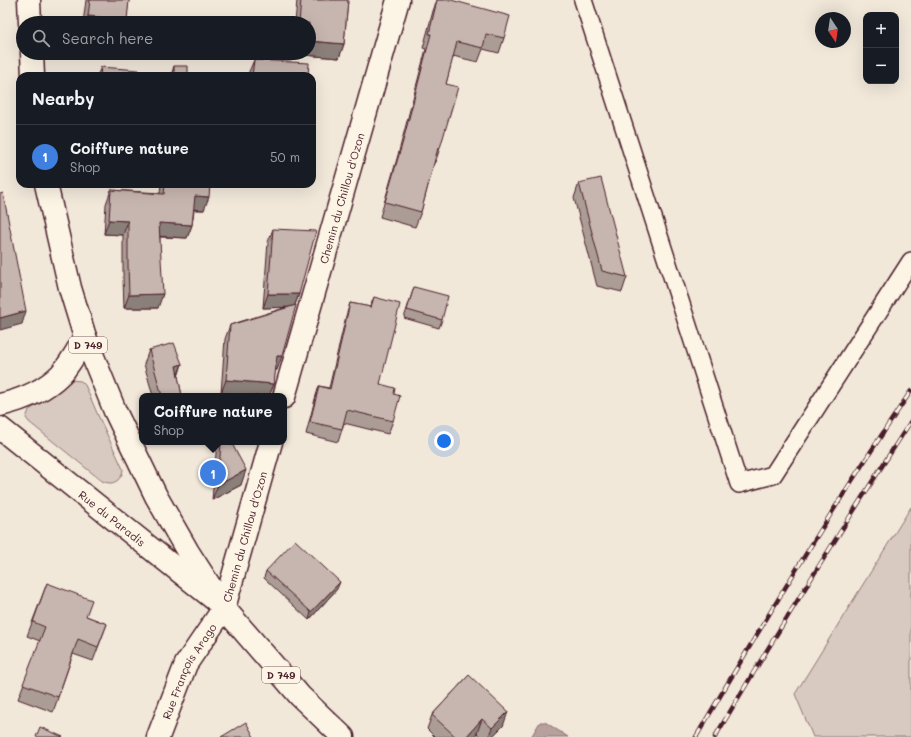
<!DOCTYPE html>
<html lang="en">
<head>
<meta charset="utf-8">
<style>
  body { margin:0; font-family:Mali,sans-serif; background:#20242c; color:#f1f3f6 }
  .controls { position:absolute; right:12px; top:12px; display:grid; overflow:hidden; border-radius:8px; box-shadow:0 4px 16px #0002 }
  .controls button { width:36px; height:36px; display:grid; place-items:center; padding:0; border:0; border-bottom:1px solid #363941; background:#171b24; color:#f1f3f6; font:20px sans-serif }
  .compass { position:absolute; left:815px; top:12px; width:36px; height:36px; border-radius:50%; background:#171b24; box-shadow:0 4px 16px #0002; rotate:167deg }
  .you { position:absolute; left:444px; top:441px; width:14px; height:14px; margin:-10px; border:3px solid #fff; border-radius:50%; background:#1a73e8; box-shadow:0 0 0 6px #1a73e833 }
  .badge { display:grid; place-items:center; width:26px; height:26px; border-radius:50%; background:#7c3aed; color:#fff; font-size:13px; font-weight:700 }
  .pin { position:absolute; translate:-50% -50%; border:2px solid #fff; box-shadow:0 1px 4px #0006 }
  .popup { position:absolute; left:139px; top:393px; width:148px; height:52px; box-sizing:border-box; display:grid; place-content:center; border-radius:8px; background:#171b24; filter:drop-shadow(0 1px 3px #0005); font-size:13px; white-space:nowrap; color:#9ea1a6 }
  .popup b { font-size:15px; color:#f1f3f6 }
  .popup::after { content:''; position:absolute; left:50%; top:100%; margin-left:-8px; border:8px solid transparent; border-top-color:#171b24 }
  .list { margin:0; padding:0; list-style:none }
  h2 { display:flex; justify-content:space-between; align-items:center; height:52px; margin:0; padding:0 16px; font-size:17px }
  h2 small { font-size:13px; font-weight:400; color:#9ea1a6 }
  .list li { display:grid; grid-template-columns:26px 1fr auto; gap:12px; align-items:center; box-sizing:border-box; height:64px; padding:0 16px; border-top:1px solid #363941 }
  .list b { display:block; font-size:15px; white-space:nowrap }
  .list p { margin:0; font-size:13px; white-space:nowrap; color:#9ea1a6 }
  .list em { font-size:13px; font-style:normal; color:#9ea1a6 }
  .icon { flex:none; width:22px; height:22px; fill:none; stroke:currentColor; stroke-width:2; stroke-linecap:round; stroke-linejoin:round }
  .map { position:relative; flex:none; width:911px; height:737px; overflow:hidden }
  .search { position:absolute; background:#171b24; box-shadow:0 4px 16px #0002; left:16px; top:16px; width:300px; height:44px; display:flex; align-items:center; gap:10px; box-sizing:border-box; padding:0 14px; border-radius:22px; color:#9ea1a6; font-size:15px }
  .panel { position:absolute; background:#171b24; box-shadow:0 4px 16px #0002; left:16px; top:72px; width:300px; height:116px; border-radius:12px }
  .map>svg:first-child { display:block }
  .green { fill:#d8cac0; stroke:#917476 }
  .water { fill:#b6a19c; stroke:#8b6d6f }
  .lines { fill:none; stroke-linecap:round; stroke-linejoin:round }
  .service-casing { stroke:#4a1f2b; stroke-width:20 }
  .minor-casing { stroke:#4a1f2b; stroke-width:25 }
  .tertiary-casing { stroke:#4a1f2b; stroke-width:25 }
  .primary-casing { stroke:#4a1f2b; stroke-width:25 }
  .service { stroke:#fcf5e5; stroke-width:17 }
  .minor { stroke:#fcf5e5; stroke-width:22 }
  .tertiary { stroke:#fcf5e5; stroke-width:22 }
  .primary { stroke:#fcf5e5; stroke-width:22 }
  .rail-casing { stroke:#4a1f2b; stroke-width:4.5 }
  .rail { stroke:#fcf5e5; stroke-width:3; stroke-dasharray:9; stroke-linecap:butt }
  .wall { fill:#ab9d96; stroke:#4a1f2b }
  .shaded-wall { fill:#8b7f7a; stroke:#4a1f2b }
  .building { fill:#c7b6af; stroke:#4a1f2b }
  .labels { text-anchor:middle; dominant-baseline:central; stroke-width:3; stroke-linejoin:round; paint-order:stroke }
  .shield { fill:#fcf5e5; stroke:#7f5f63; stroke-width:1 }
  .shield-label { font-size:10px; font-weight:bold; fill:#4a1f2b }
  .street-label { font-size:11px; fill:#4a1f2b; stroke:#fcf5e5 }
</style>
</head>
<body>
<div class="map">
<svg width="911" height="737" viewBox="0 0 911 737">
  <rect width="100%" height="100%" fill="#f1e8da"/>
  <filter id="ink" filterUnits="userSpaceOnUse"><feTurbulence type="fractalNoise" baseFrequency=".025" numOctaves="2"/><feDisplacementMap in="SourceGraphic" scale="8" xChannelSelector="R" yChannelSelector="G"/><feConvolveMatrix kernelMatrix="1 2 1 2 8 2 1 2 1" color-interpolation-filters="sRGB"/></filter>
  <g filter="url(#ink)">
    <path class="green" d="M70,380L81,381L85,385L97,413L123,469L122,475C117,483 111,485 102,481L29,422L26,418L29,410L57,393Z
      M911,507V737H813L795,694Z"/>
    <path class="water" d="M540,722H545L568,737H531Z"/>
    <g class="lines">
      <defs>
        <path id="service" d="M583,0L739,484L773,475L911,261"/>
        <g id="minor">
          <path id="s1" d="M284,397L398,0"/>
          <path id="s2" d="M158,737L186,664L224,608L271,442"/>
        </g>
        <g id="tertiary">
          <path d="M0,405C22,400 45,390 61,374C71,363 78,349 85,337"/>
          <path id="s3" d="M0,428L219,603"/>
        </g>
        <path id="primary" d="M29,0L30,23
          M32,53L33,76
          M46,184L70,288L85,337L115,411L156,496L188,552L224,608L300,696L343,737"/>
      </defs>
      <use href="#service" class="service-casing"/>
      <use href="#minor" class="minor-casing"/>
      <use href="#tertiary" class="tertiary-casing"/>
      <use href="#primary" class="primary-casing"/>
      <use href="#service" class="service"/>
      <use href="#minor" class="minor"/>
      <use href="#tertiary" class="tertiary"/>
      <use href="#primary" class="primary"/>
      <defs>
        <path id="rail" d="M696,737C765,620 835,503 911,391
          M715,737C778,630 844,525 911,421"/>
      </defs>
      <use href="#rail" class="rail-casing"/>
      <use href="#rail" class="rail"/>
    </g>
    <path class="wall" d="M86,0H129L126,23H83Z
      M297,0H348L344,44L339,58L292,54V53H309V23H295Z
      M437,0H451L504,38L499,53L483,49L478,62L453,56L446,84L440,148L435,163H434L421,212L415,227L380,217L398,155L426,49L423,48L433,11Z
      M254,60L308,76H248V74Z
      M174,66V76H171Z
      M101,67L139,76H97Z
      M579,183L627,277L622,292L597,286L574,198Z
      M161,184H210L204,210H194L192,225L187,238L160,237L158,308H124L123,278V235L104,234L106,204L111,190L160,193Z
      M273,229L299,294L295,305L277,370H275L274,384L269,396H247L221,393L225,339L230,325L287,307L263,308L268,242Z
      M414,287L442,320L439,328L404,318Z
      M374,297L380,384L393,421L388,434L344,423L338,442L306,434L315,399L319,386L329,388L346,316L350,303L370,307Z
      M149,350L182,364L178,377L182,396H153L144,364Z
      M217,442H231L241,485L212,500Z
      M266,571L337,589L309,620L264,578Z
      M47,583L86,616L107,624L93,661L73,654L53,712L18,699L40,641L27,636Z
      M469,675L503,726L492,737H480L477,733L474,737H435L427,729L432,715Z"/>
    <path class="shaded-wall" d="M88,16L127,20L126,23H85Z
      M309,41L344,44L339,58L292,54L293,53H309Z
      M195,196L209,197L204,210L190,209Z
      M109,220L128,221L123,235L104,234Z
      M159,223L192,225L187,238L154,236Z
      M163,294L158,308H124L129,295Z
      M268,294H299L294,307L263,308Z
      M26,311L22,324L0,330V318Z
      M277,356H282L277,370H272Z
      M182,364L177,377L176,366Z
      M226,380L274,384L269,396H247L221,393Z
      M246,470L241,485L212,500L218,485Z
      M340,582L337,589L309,620L311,612Z
      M508,712L503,726L492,737H488L492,728Z
      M482,719L477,733L474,737H466Z"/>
    <path class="building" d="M90,0H129L127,20L88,16Z
      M301,0H348L344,44L309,41V23H299Z
      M437,0H451L510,16L504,38L486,34L483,48L457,42L446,84L458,87L440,148H438L421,212L385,202L403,141L431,34H429Z
      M254,60L309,63L308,76H252Z
      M174,66H188V76H174Z
      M101,67L139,70V76H100Z
      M601,178L627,277L602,271L579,183Z
      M165,184H210L209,197L195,196L192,225L159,223L163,294L129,295L128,264V221L109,220L111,190L164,194Z
      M3,193L26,311L0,318V194Z
      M273,229L316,231L299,294H268Z
      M414,287L448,296L442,320L407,310Z
      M374,297L400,304L380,384L395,388L394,394L400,396L393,421L347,410L342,429L310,422L319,386L330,389L350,303L371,307Z
      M296,305L282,356H277L274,384L226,380L230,325Z
      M174,343L182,364L176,366L182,396H162L149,350Z
      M221,442H231L246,470L218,485Z
      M295,540L340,582L311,612L266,571Z
      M47,583L92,600L86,616L107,624L98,647L78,639L58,697L23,684L45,627L33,622Z
      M469,675L508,712L492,728L482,719L466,737H456L432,715Z
      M246,722L254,737H221Z
      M40,727L63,737H36Z"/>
  </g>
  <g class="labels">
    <g class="shield">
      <rect x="69" y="337" width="38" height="16" rx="3"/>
      <rect x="262" y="667" width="38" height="16" rx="3"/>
    </g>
    <g class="shield-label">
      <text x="88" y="345">D 749</text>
      <text x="281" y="675">D 749</text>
    </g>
    <g class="street-label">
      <text stroke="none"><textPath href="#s1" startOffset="207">Chemin du Chillou d'Ozon</textPath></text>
      <text stroke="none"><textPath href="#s3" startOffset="144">Rue du Paradis</textPath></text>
      <text stroke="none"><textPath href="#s2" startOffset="220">Chemin du Chillou d'Ozon</textPath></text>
      <text stroke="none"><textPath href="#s2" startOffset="73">Rue François Arago</textPath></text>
    </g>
  </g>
</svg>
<div class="controls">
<button>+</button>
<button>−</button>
</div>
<svg class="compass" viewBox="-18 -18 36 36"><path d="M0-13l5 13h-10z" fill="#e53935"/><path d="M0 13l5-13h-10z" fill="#9ea1a6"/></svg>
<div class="you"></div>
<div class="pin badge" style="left:213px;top:473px;background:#3f7fe0">1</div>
<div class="popup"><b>Coiffure nature</b>Shop</div>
<div class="search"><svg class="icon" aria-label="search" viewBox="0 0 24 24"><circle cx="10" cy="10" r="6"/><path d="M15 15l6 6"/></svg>Search here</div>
<section class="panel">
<h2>Nearby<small></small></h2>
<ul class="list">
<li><span class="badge" style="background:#3f7fe0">1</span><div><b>Coiffure nature</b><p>Shop</p></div><em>50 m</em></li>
</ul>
</section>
</div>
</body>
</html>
